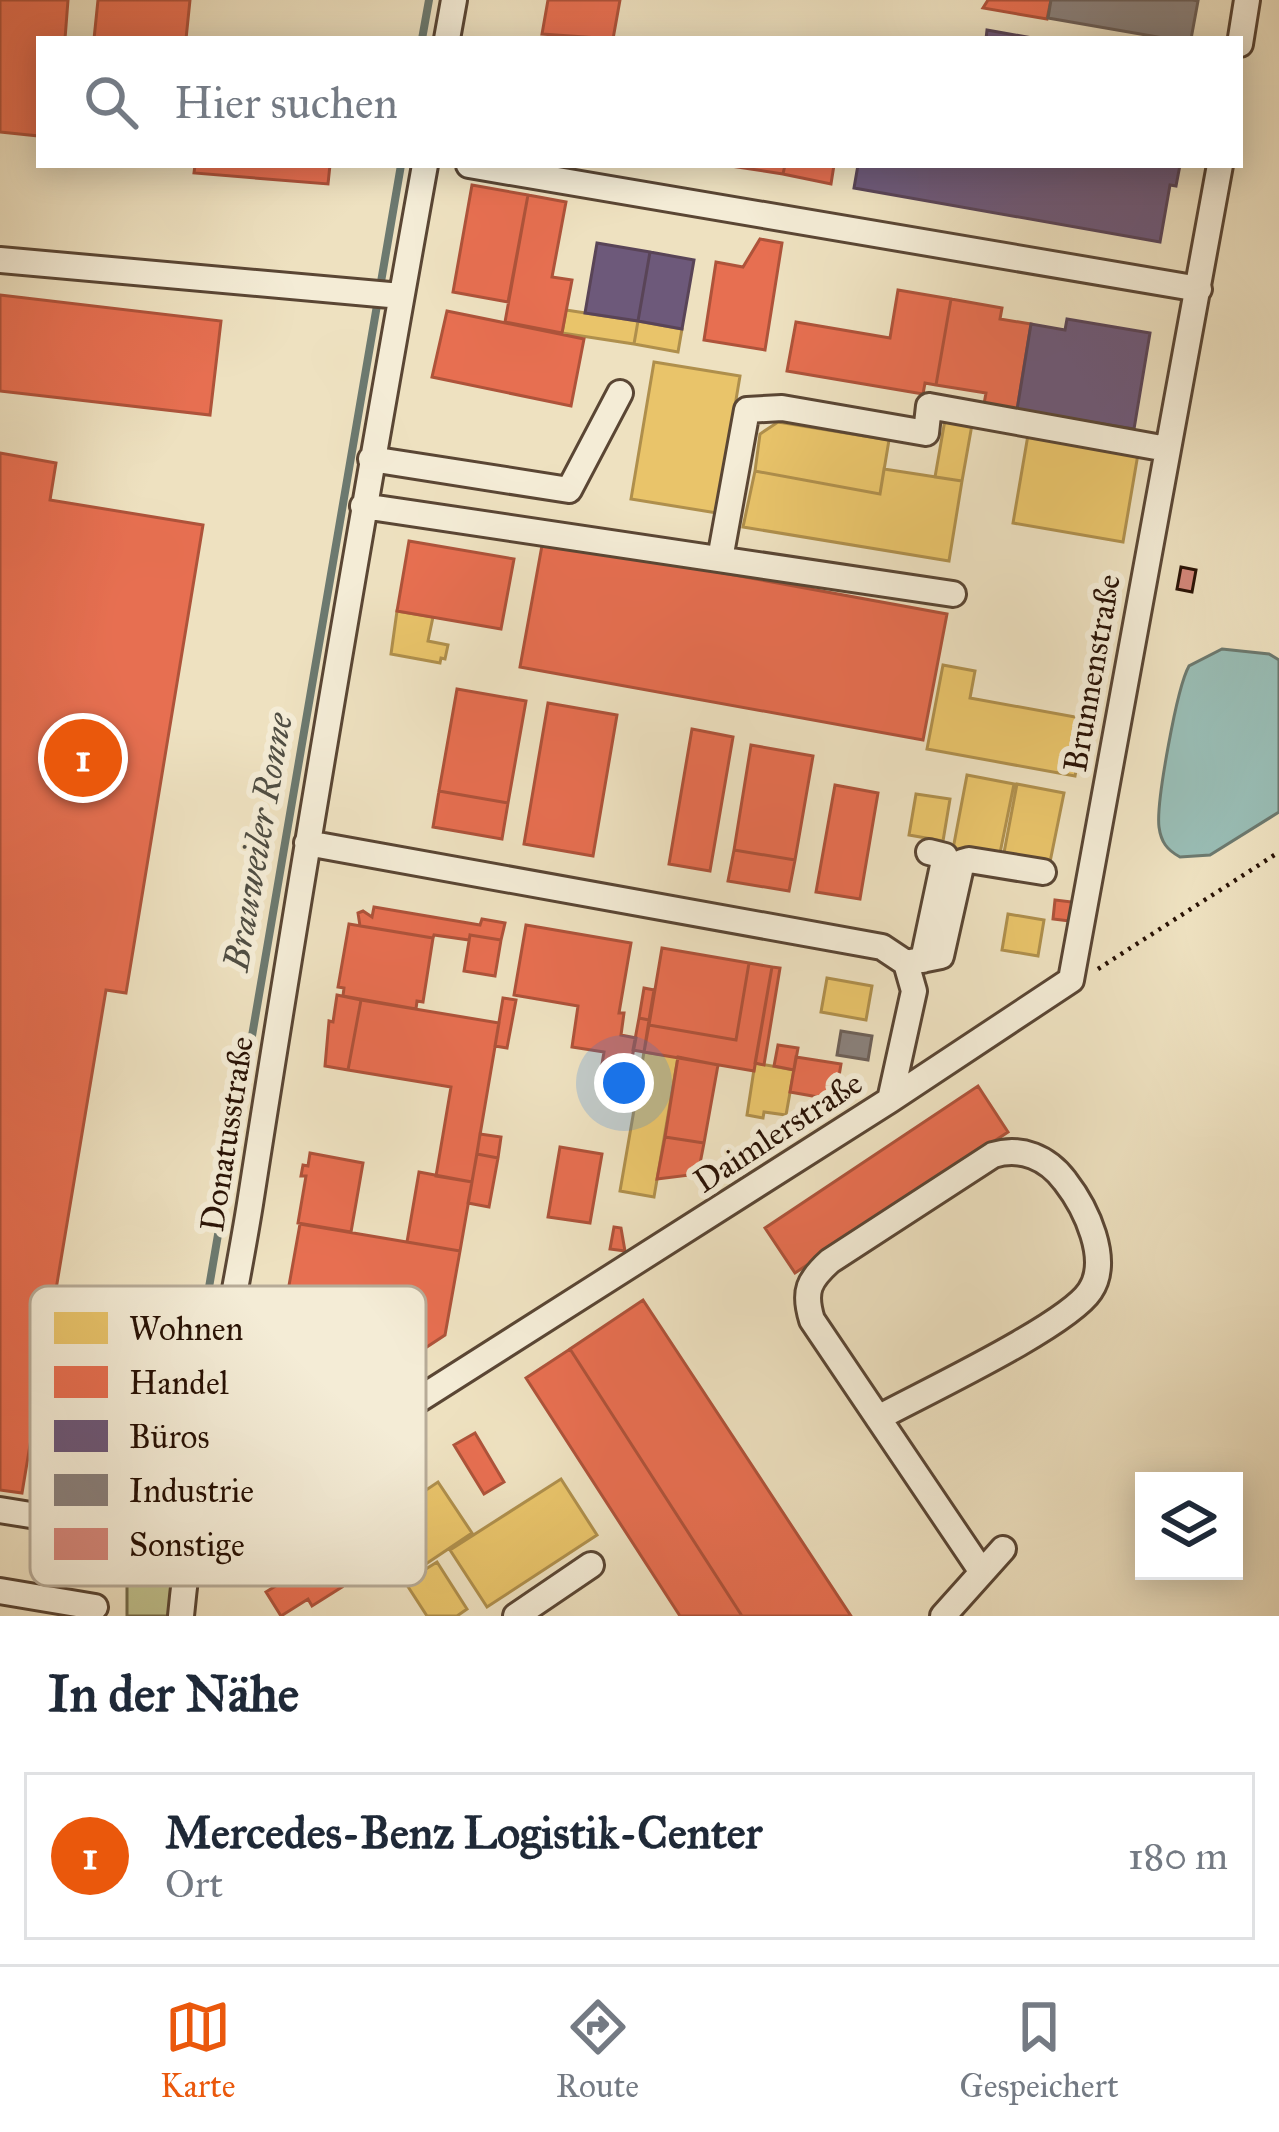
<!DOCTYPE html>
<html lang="de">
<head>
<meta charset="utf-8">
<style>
  body { margin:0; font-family:"IM FELL Great Primer",serif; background:#f2f2f3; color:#1f2937 }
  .controls { position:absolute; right:36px; bottom:36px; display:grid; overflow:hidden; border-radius:0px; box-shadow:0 6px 30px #0003 }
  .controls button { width:108px; height:108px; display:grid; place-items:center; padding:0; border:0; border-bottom:3px solid #e0e1e3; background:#fff; color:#1f2937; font:60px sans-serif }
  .you { position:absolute; left:624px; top:1083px; width:42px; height:42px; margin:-30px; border:9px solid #fff; border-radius:50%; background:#1a73e8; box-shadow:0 0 0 18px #1a73e833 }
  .badge { display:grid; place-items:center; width:78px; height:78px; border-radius:50%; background:#ea580c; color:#fff; font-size:39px; font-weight:700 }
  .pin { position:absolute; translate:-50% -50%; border:6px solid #fff; box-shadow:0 3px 12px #0006 }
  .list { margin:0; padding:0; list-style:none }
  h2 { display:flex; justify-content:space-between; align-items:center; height:156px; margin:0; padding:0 48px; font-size:51px }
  h2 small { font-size:39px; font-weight:400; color:#747a83 }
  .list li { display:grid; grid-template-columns:78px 1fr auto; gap:36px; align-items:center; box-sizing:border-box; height:168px; margin:0 24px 24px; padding:0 24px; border:3px solid #e0e1e3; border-radius:0px }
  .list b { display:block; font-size:45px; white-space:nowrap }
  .list p { margin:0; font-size:39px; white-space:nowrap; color:#747a83 }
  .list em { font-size:39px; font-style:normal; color:#747a83 }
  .icon { flex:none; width:66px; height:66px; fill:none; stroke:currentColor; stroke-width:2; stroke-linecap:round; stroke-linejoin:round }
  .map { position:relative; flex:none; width:1279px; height:1616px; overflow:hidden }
  .search { position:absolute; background:#fff; box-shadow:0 6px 30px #0003; left:36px; right:36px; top:36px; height:132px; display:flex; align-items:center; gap:30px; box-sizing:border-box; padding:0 42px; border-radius:0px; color:#747a83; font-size:45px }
  .sheet { height:348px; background:#fff }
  nav { display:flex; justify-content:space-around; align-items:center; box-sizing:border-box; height:168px; border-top:3px solid #e0e1e3; background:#fff; font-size:33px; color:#747a83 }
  nav a { display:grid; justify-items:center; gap:6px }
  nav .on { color:#ea580c }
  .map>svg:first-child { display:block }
  .green { fill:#c0c18d; stroke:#746a49; stroke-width:3 }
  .water { fill:#99bdb5; stroke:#6c796f; stroke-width:3 }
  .homes { fill:#e9c46a; stroke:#af8f4c; stroke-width:3 }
  .shops { fill:#e76f51; stroke:#ae533a; stroke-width:3 }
  .offices { fill:#6d597a; stroke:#594457; stroke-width:3 }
  .industry { fill:#8a817c; stroke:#6d6058; stroke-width:3 }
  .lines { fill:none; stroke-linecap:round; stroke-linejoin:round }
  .stream { stroke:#6c796f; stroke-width:8 }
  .building { fill:#d4877a; stroke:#291205; stroke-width:3 }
  .minor-casing { stroke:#5a4634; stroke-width:30 }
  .path { stroke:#291205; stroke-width:4.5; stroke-dasharray:3 6; stroke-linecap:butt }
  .minor { stroke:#f4ecd6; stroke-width:24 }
  .labels { text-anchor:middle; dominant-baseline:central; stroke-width:12; stroke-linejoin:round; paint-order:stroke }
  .street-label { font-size:33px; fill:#291205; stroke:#f4ecd6 }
  .water-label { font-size:36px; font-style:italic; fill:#504e43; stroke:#f4ecd6 }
  .key { fill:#f4ecd6; stroke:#b7ab97; stroke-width:3 }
  .key-label { font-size:33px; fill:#291205 }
</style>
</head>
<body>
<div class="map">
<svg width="1279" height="1616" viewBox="0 0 1279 1616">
  <rect width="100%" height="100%" fill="#eee1c0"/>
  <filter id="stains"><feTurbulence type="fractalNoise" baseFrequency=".00167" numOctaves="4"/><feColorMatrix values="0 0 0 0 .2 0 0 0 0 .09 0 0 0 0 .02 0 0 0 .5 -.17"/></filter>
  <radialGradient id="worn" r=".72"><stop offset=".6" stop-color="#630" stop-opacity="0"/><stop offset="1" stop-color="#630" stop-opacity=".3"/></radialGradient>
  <path class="green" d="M154,1516L181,1521L169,1616H127V1572H132L135,1552L116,1548Z"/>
  <path class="water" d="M1222,649L1269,654L1279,660V812L1210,855L1180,857C1167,850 1161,842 1159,827C1156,803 1177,687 1189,666Z"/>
  <path class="homes" d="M566,310L638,321L634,344L562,333Z
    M638,321L682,329L678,352L634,344Z
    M654,362L740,376L717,513L631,499Z
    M946,414L973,419L962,481L935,477Z
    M778,422L889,440L880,494L755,471L760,434Z
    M1028,435L1138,454L1123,542L1013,523Z
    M884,469L962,481L949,561L743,527L755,471L880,494Z
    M397,611L433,617L428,641L448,645L445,659L441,658L440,663L391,654Z
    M943,665L975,671L970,698L1086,719L1075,776L927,749Z
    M967,775L1014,784L999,858L953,849Z
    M1017,784L1064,793L1049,867L1003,858Z
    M916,794L950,799L943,841L909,835Z
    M1008,914L1044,920L1038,956L1002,950Z
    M827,978L872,986L866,1020L821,1012Z
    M644,1052L678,1057L654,1197L620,1191Z
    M755,1063L794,1070L786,1115L764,1112L763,1118L747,1115Z
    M561,1479L597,1535L487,1607L450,1550Z
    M438,1482L472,1533L408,1576L374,1525Z
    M437,1562L467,1609L457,1616H427L405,1582Z"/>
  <path class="shops" d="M0,0H68L65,39H39V136L0,132Z
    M98,0H190L186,39H94Z
    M548,0H620L613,39L542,34Z
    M988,0H1051L1047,19L983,8Z
    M195,165H330L328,184L194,173Z
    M724,165H785L783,174Z
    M785,165H834L831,184L783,174Z
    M472,185L528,195L508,302L453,292Z
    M528,195L566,202L552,277L572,280L562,333L505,322Z
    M760,239L782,243L765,350L704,340L716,262L743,267Z
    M898,290L951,299L936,385L925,383L923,394L787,371L796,322L890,338Z
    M0,295L221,321L210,415L0,391Z
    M951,299L1002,308L1000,319L1031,324L1017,410L984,404L986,393L936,385Z
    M447,311L584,339L571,406L432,377Z
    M0,453L56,463L50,500L203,525L126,993L106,990L22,1493L0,1490Z
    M543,540L947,614L923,740L520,667Z
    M409,541L514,559L501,629L397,611Z
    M457,689L526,701L508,803L439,791Z
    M548,703L617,715L593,856L524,844Z
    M692,729L733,737L710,871L669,864Z
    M751,745L813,756L795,860L734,850Z
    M835,785L878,793L860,899L816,892Z
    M439,791L508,803L502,839L433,827Z
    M734,850L795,860L789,891L728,881Z
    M1055,900L1072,902L1070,921L1053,919Z
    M374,907L480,925L482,919L505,923L501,940L470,935L469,940L434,935L433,938L360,926L358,913L363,911L372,917Z
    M349,924L433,938L423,1002L417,1001L416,1009L343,996L344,988L338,987Z
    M526,925L631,943L619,1013H624L621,1035L636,1038L630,1068L602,1064L604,1052L572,1047L578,1006L514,995Z
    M470,935L501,940L495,976L464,971Z
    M662,948L749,963L736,1040L649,1025Z
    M749,963L772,967L754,1071L644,1052L649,1025L736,1040Z
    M772,967L780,968L764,1065L755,1063Z
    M644,988L654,990L649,1020L639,1018Z
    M337,995L361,1000L348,1070L325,1066L329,1021L333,1022Z
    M503,998L516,1000L507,1048L495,1046Z
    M361,1000L499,1023L472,1182L436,1176L451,1087L348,1070Z
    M639,1018L649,1020L644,1052L633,1050Z
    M778,1045L798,1048L794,1070L774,1066Z
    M678,1057L718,1065L704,1143L665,1137Z
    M796,1057L841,1064L835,1100L790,1092Z
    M978,1086L1008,1132L795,1273L765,1228Z
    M480,1134L501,1137L498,1158L477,1154Z
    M665,1137L704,1143L698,1174L657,1179Z
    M560,1147L602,1154L590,1223L548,1217Z
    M310,1153L363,1163L351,1232L298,1223L306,1176H301L303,1165L308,1166Z
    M477,1154L498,1158L489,1207L468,1203Z
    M419,1172L472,1182L460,1251L407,1242Z
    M300,1224L460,1251L445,1335L401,1364L374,1323L317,1313L320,1296L288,1291Z
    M614,1227L621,1228L625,1251L610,1249Z
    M643,1300L851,1616H742L570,1349Z
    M570,1349L742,1616H680L526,1378Z
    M475,1433L504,1482L484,1494L454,1445Z
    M314,1543L342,1587L312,1606L308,1599L281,1616L266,1592L293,1575L284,1562Z"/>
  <path class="offices" d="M987,30L1038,39H986Z
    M858,165H1180L1176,186L1170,185L1160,242L854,188Z
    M597,243L650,252L638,321L585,313Z
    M650,252L694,260L682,329L638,321Z
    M1067,319L1150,333L1134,429L1017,410L1031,324L1065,330Z"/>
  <path class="industry" d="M1051,0H1193L1198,1L1191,39H1169L1048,18Z
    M841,1031L872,1036L868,1060L837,1055Z"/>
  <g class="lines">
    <path class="stream" d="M422,39L429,0
      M168,1527L401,165"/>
  </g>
  <path class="building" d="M1181,567L1196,570L1192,592L1177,589Z"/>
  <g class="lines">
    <defs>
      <path id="minor" d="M447,39L454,0
        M1240,44L1247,0
        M469,165L1199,289
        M0,260L401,296
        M371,459L569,490L620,393
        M363,506L953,594
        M720,559L747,410L782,408L926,433L929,406L1167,449
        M307,843L882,947L906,963L914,991L890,1100
        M923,960L945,856L929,852
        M906,963L941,956L962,862L969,860L1043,872
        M223,1363L281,1370L353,1348
        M878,1418C922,1394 1067,1326 1090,1291C1111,1260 1086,1208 1065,1181C1048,1158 1021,1146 993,1155L830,1261C809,1280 803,1291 812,1320L982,1572
        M0,1510L80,1523L99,1498L133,1303L231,1316
        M187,1547L890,1100L1071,980L1220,165
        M0,1591L95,1607
        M181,1616C194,1478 228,1341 250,1204C304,857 363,511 425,165
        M516,1616L591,1565
        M943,1616L1003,1549"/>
    </defs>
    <use href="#minor" class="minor-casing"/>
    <path class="path" d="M1098,969L1279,852"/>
    <use href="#minor" class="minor"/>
  </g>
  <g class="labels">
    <g class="street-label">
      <text transform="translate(1092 673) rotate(-80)">Brunnenstraße</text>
      <text transform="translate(778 1132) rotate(-33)">Daimlerstraße</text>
      <text transform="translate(227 1134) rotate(-81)">Donatusstraße</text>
    </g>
    <g class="water-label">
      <text transform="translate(258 842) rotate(-80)">Brauweiler Ronne</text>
    </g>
  </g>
  <rect x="30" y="1286" width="396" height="300" rx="18" class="key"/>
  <rect x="54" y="1312" width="54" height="32" fill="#e9c46a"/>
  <rect x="54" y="1366" width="54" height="32" fill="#e76f51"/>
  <rect x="54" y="1420" width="54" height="32" fill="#6d597a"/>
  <rect x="54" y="1474" width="54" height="32" fill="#8a817c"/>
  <rect x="54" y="1528" width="54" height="32" fill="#d4877a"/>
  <g class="key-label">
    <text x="129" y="1340">Wohnen</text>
    <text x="129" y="1394">Handel</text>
    <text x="129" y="1448">Büros</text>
    <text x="129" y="1502">Industrie</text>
    <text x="129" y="1556">Sonstige</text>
  </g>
  <rect width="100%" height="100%" filter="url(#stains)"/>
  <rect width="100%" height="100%" fill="url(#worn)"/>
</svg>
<div class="controls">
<button><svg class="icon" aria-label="layers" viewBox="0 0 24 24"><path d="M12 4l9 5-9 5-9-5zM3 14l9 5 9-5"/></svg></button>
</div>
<div class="you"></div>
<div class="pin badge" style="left:83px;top:758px">1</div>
<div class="search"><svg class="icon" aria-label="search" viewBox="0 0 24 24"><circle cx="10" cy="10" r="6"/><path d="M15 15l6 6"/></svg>Hier suchen</div>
</div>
<section class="sheet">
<h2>In der Nähe<small></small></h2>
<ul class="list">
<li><span class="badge">1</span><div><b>Mercedes-Benz Logistik-Center</b><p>Ort</p></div><em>180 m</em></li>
</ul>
</section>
<nav>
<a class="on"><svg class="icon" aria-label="map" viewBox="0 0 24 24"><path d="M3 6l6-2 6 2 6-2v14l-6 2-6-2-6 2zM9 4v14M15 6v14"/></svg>Karte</a>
<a><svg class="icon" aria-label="directions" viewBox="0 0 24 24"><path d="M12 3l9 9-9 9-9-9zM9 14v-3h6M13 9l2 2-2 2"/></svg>Route</a>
<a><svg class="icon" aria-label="saved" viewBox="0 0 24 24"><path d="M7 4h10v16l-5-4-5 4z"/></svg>Gespeichert</a>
</nav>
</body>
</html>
